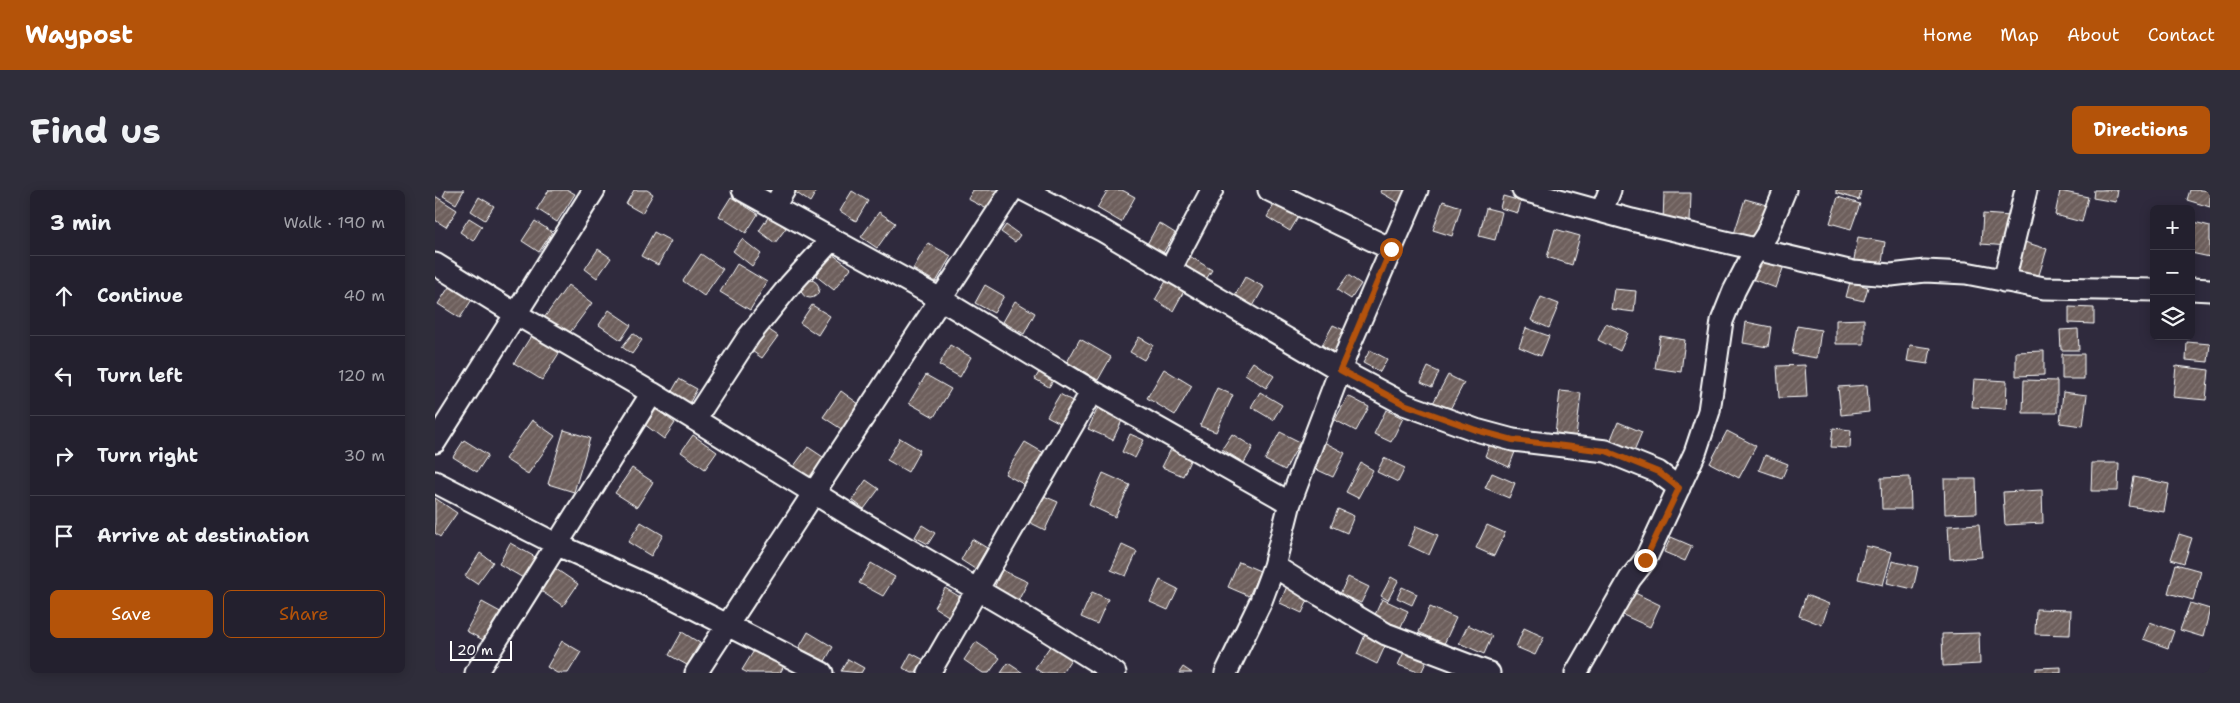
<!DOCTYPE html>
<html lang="en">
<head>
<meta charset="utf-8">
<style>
  body { margin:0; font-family:"Shantell Sans",sans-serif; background:#2f2d3a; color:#f1f3f6 }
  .controls { position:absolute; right:15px; top:15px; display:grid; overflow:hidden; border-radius:8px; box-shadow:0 2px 12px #0003 }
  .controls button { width:45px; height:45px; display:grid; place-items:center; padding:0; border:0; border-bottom:1px solid #403e4a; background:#23202e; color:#f1f3f6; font:25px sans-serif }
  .scale { position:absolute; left:15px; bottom:12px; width:62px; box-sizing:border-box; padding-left:5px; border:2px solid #fff; border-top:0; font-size:14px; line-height:18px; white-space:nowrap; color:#fff; -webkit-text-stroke:4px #2f2a3d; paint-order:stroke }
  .stop { position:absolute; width:15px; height:15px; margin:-11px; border:4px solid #b45309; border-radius:50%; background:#fff }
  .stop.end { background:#b45309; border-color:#fff; box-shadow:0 1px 5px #0008 }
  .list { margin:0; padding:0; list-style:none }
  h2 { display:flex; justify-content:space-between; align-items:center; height:65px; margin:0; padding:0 20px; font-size:21px }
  h2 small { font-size:16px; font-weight:400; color:#a3a3aa }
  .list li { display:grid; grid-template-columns:32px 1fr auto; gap:15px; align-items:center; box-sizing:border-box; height:80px; padding:0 20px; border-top:1px solid #403e4a }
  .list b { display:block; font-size:19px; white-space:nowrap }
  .list em { font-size:16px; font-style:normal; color:#a3a3aa }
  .actions { display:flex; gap:10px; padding:15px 20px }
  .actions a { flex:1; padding:11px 0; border:1px solid #b45309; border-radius:8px; text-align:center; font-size:18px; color:#b45309 }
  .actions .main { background:#b45309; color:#fff }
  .icon { flex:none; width:28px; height:28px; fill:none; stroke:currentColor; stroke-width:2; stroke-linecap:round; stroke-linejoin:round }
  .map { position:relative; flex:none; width:1775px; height:483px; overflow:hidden; border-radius:8px }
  header { display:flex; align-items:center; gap:30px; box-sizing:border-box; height:70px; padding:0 25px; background:#b45309; color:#fff }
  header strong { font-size:24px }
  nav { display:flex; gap:28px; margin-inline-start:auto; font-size:18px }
  .intro { display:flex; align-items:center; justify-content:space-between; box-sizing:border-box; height:120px; padding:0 30px }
  h1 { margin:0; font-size:35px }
  .button { padding:12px 22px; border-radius:8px; background:#b45309; color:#fff; font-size:18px; font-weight:700 }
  main { display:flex; gap:30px; padding:0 30px }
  aside { flex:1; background:#23202e; border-radius:8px; box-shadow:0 2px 12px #0003 }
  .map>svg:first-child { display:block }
  .building { fill:url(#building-hatch); stroke:#fff }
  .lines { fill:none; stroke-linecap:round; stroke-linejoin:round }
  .minor-casing { stroke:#fff; stroke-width:25 }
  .minor { stroke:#2f2a3d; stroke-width:21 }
  .route { stroke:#b45309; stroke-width:6 }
</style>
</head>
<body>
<header>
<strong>Waypost</strong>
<nav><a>Home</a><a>Map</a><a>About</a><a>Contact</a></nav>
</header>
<div class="intro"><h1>Find us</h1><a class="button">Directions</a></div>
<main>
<aside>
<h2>3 min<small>Walk · 190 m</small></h2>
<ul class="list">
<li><svg class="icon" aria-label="ahead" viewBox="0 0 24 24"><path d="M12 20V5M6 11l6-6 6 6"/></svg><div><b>Continue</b></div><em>40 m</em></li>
<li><svg class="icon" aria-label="left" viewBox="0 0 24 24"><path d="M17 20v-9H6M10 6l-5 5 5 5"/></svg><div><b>Turn left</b></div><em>120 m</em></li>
<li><svg class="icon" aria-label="right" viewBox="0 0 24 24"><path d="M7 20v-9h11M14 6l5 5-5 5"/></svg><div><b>Turn right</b></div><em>30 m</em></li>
<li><svg class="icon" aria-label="arrive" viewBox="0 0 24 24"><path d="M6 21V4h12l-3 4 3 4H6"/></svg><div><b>Arrive at destination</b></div></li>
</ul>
<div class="actions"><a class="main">Save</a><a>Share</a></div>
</aside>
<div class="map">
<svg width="1775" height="483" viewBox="0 0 1775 483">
  <defs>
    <pattern id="building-hatch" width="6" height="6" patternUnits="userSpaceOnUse" patternTransform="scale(1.25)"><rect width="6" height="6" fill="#6d5e5b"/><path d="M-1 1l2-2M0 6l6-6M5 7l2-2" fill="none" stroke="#837674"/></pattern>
  </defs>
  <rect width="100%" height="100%" fill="#2f2a3d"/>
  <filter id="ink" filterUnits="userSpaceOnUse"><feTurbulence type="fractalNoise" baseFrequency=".02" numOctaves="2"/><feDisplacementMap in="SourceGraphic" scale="10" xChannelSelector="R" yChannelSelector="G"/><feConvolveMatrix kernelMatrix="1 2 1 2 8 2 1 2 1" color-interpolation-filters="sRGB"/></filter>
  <g filter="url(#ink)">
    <path class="building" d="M11,0H29L21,14L8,6Z
      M114,0H133L140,4L122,32L102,19Z
      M199,0H212L218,4L207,23L191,14Z
      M357,0H382L375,12Z
      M538,0H568L556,21L533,9Z
      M673,0H687L700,7L686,32L662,18Z
      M946,0H972L964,13L945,2Z
      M1401,0H1426L1424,10L1401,3Z
      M1659,0H1683L1681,12L1658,8Z
      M1755,0H1775V17L1752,10Z
      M417,1L433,11L421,31L405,21Z
      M1625,1L1653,7L1647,32L1620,25Z
      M1229,3H1256L1255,33L1228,32Z
      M0,6L22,20L11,37L0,30Z
      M1068,6L1086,11L1083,23L1065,18Z
      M44,7L59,16L50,30L36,21Z
      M296,7L323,24L311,43L284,26Z
      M1403,7L1425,14L1416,39L1395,33Z
      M1310,9L1336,16L1326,52L1299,44Z
      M1008,11L1026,17L1017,46L998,40Z
      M840,13L864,26L855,41L832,27Z
      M1051,18L1067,22L1060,50L1044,46Z
      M444,22L460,33L442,58L426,47Z
      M1548,24L1576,26L1574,56L1546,54Z
      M334,26L351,38L340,53L324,41Z
      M34,28L47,36L38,51L25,42Z
      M100,31L117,42L104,62L87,51Z
      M1759,32L1775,36V67L1756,63V42Z
      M724,33L740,43L728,63L712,54Z
      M571,35L585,45L580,52L566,42Z
      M1120,39L1145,46L1137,75L1112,67Z
      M219,42L236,51L223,75L206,66Z
      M1423,47L1450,52L1446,79L1418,75Z
      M307,49L326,64L317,76L298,61Z
      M1583,50L1612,59L1603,88L1574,79Z
      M493,53L516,66L501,92L478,79Z
      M163,59L176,68L162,88L150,79Z
      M1323,61L1351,70L1341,98L1314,88Z
      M266,64L288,79L269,106L248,91Z
      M397,64L416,78L399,100L381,86Z
      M753,65L777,80L768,94L744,78Z
      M302,74L332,92L315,120L285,102Z
      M913,85L926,94L916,109L902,100Z
      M810,87L829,97L817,118L799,107Z
      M366 99a9 9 0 1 1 18 0a9 9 0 1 1-18 0Z
      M731,91L749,101L738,121L720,110Z
      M1415,92L1433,97L1429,111L1411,107Z
      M16,94L38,108L25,128L3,114Z
      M133,95L157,113L133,145L109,128Z
      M550,95L569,106L559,123L540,113Z
      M1179,99L1201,101L1199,122L1176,119Z
      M1106,107L1124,114L1114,138L1096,130Z
      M580,111L600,123L589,144L568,132Z
      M377,115L395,126L383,145L365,133Z
      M1634,117L1659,118V134L1634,133Z
      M174,120L196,135L186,150L164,135Z
      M1429,129V154H1401V130Z
      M1311,132L1336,137L1333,157L1308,153Z
      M1171,133L1193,143L1185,161L1163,150Z
      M327,135L343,146L327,168L311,157Z
      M898,135L911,141L899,162L887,155Z
      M1362,136L1386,140L1382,168L1357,164Z
      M1091,138L1114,146L1106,166L1084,157Z
      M1643,139L1644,160H1626L1625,140Z
      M98,143L126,160L107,190L79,173Z
      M198,143L207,150L197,164L187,157Z
      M1225,146L1250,150L1246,182L1220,178Z
      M704,147L718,155L709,170L695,162Z
      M645,149L676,167L663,190L632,172Z
      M1752,152L1775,154L1773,172L1751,170Z
      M515,155L536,167L525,187L504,175Z
      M1475,155L1496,158L1493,174L1472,171Z
      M935,160L952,169L945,182L928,173Z
      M1609,161V185L1581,186V162Z
      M1627,164H1649V189H1627Z
      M818,172L839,186L831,198L810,184Z
      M1370,175L1372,207L1344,208L1342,176Z
      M1741,176L1774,180L1771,210L1738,207Z
      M993,177L1004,182L997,197L986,192Z
      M606,179L620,187L614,197L600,189Z
      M729,179L757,196L740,225L712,208Z
      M491,185L516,199L499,227L474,213Z
      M1013,185L1029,193L1013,223L997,215Z
      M244,189L262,199L254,214L236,203Z
      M1539,189L1572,191L1571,219L1537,217Z
      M1589,190L1622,191V223H1588Z
      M1432,195L1434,222L1406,225L1403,197Z
      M782,198L798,205L781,242L765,236Z
      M406,201L428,217L411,242L388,227Z
      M1125,201L1146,203L1141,247L1120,244Z
      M825,202L847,215L838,230L816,217Z
      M1628,202L1652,205L1648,236L1625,233Z
      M625,204L639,212L627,234L612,226Z
      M913,206L934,217L921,241L900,230Z
      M665,213L690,224L678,250L653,239Z
      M221,219L240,233L229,249L209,234Z
      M951,220L968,228L956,252L939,244Z
      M97,230L120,246L93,284L70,269Z
      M1183,232L1207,242L1198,263L1174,254Z
      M1398,238L1416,240L1415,258L1396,257Z
      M129,240L155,248L139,302L113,294Z
      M1292,241L1321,256L1304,288L1275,273Z
      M845,242L865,252L850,280L830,270Z
      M695,244L709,250L700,268L687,262Z
      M797,244L818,257L809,273L787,259Z
      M258,245L282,262L270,279L246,262Z
      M465,248L485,260L473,282L452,270Z
      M29,250L53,265L42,282L18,267Z
      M887,251L910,263L898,287L874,276Z
      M1056,251L1080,262L1074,277L1050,266Z
      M590,252L609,263L590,295L570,284Z
      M738,255L758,264L748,286L727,277Z
      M373,257L391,269L377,289L359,276Z
      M1330,265L1353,274L1347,288L1324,280Z
      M949,268L970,278L963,292L942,282Z
      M926,273L938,280L923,308L911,302Z
      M1657,273H1684L1683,301H1656Z
      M197,278L218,292L202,317L180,303Z
      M668,283L695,295L680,327L654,315Z
      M1057,283L1080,293L1074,308L1050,298Z
      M1475,287L1476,319H1447L1446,288Z
      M1699,287L1734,294L1729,322L1694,316Z
      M1509,289H1541L1542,323L1510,324Z
      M431,290L444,299L429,319L417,310Z
      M1607,300L1608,333L1570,335L1568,302Z
      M604,304L623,312L610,340L592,331Z
      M0,308L22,323L5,347L0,343Z
      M903,319L919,326L912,343L896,336Z
      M206,332L228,345L216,366L193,352Z
      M1544,334L1547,367L1515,369L1513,336Z
      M487,335L500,343L493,354L480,347Z
      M1052,335L1070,343L1059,366L1041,358Z
      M981,336L1003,345L994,365L973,355Z
      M1744,344L1757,348L1749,373L1736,369Z
      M1236,347L1257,356L1250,371L1229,362Z
      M537,349L552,358L540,379L526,370Z
      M75,353L102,368L90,389L64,374Z
      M687,355L702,362L691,386L676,380Z
      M1431,356L1457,362L1448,395L1423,389Z
      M45,363L58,372L42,394L30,386Z
      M1457,371L1483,377L1478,399L1452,393Z
      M804,372L825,381L814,406L793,397Z
      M436,373L460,387L448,406L424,393Z
      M1741,374L1766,381L1758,410L1733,403Z
      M118,377L143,394L128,416L103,399Z
      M567,380L593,392L583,411L558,400Z
      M913,387L934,397L926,413L905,404Z
      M956,387L963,391L953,410L946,406Z
      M725,390L743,399L733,420L715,412Z
      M852,396L875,406L867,423L845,413Z
      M967,397L982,404L977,415L962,408Z
      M510,398L527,408L515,427L499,417Z
      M657,402L673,409L662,434L646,427Z
      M1198,402L1225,415L1215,437L1188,425Z
      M1371,405L1394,414L1387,435L1364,426Z
      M947,409L973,421L964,441L938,429Z
      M47,412L69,424L54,453L31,441Z
      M1755,413L1775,419L1768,447L1745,440Z
      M995,417L1021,428L1009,454L984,442Z
      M1601,419L1636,420L1635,445L1600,444Z
      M1715,432L1739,441L1733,458L1708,449Z
      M1033,435L1057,446L1049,464L1024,453Z
      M1089,438L1109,447L1100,465L1081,457Z
      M247,442L265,453L252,475L234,465Z
      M373,442L398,457L389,473L364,458Z
      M1544,443L1545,474L1508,476L1507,444Z
      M930,445L951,454L942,474L922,464Z
      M127,451L146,462L133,483H122L112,477Z
      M541,452L565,468L554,483H548L529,470Z
      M616,455L636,469L627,483H607L600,478Z
      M320,459L349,476L345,483H313L307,480Z
      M970,460L992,470L986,483L963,475Z
      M476,463L489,470L481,483H477L468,478Z
      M413,469L429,478L426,483L406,481Z
      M573,473L588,483H566Z
      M748,477L757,483H744Z
      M1626,477V483H1601V478Z"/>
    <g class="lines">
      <defs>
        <path id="minor" d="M308,0L507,110L657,201L855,313
          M589,0L668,41L905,180L969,214L1041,240L1078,250L1171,261L1223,282L1244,298
          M834,0L956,59
          M1088,0L1197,30L1418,82L1456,85L1490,81L1531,83L1609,98L1719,100
          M339,17L349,0
          M1167,21L1175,0
          M0,74L81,124L217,203L418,327L613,441L680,483
          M735,80L777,0
          M1569,91L1591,0
          M1756,99L1775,100
          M260,229L314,146L355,95L397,49
          M0,252L159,0
          M0,292L121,354L225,401L387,483
          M839,376L885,405L951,444L1054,483
          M41,483L217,203
          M261,483L577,0
          M494,483L657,201
          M791,483L826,411L839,376L855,313L880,246L915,154L982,0
          M1141,483L1195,389L1210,370L1260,263L1274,221L1287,131L1299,101L1315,70L1332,44L1350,0"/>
      </defs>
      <use href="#minor" class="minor-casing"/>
      <use href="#minor" class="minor"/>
    </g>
  </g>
  <g class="lines" filter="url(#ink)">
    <path class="route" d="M956,59L905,180L969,214L1041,240L1078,250L1171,261L1223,282L1244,298L1210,370"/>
  </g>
</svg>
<div class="controls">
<button>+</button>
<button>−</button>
<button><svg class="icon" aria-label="layers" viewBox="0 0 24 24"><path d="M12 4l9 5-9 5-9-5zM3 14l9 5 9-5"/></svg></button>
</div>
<div class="scale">20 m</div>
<div class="stop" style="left:956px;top:59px"></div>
<div class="stop end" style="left:1210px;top:370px"></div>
</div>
</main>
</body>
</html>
